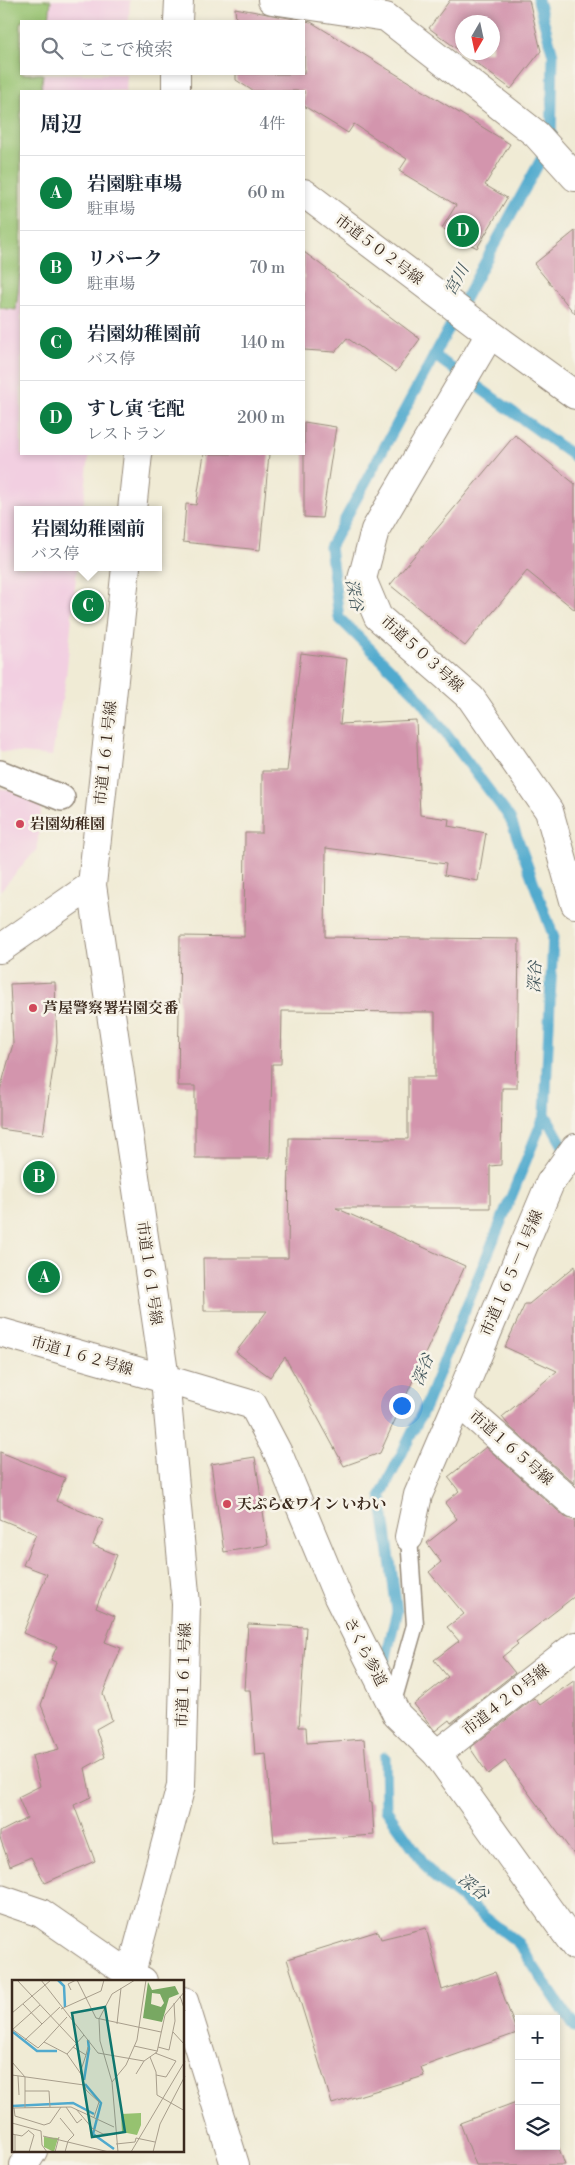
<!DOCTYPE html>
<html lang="ja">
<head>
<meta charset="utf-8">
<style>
  body { margin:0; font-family:"Libre Bodoni","Noto Serif JP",serif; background:#f2f2f3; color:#1f2937 }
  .controls { position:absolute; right:15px; bottom:15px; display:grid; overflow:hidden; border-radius:0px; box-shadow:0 2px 8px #0003 }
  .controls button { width:45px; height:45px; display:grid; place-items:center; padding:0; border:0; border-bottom:1px solid #e0e1e3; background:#fff; color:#1f2937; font:25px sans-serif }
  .compass { position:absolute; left:455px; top:15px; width:45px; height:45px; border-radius:50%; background:#fff; box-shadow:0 2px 8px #0003; rotate:189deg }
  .you { position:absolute; left:401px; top:1405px; width:18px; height:18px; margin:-12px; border:4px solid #fff; border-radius:50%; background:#1a73e8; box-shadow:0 0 0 8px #1a73e833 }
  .badge { display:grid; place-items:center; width:32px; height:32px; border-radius:50%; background:#0b8043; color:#fff; font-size:16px; font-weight:700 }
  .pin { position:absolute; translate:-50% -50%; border:2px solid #fff; box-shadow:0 1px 5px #0006 }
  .popup { position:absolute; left:14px; top:506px; width:148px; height:65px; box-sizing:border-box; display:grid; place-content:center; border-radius:0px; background:#fff; filter:drop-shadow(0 1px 4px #0005); font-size:16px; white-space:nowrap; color:#747a83 }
  .popup b { font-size:19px; color:#1f2937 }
  .popup::after { content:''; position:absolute; left:50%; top:100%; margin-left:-10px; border:10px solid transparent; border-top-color:#fff }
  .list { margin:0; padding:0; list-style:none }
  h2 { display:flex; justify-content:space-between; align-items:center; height:65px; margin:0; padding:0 20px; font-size:21px }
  h2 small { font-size:16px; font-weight:400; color:#747a83 }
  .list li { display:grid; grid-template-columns:32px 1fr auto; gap:15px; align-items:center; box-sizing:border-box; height:75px; padding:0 20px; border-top:1px solid #e0e1e3 }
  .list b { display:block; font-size:19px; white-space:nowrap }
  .list p { margin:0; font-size:16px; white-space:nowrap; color:#747a83 }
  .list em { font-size:16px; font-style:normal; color:#747a83 }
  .icon { flex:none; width:28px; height:28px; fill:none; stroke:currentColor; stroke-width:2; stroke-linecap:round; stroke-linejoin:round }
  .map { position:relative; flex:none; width:575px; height:2165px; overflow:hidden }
  .search { position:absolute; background:#fff; box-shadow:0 2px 8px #0003; left:20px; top:20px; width:285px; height:55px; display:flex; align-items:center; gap:12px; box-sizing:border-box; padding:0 18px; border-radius:0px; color:#747a83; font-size:19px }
  .panel { position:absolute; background:#fff; box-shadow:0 2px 8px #0003; left:20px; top:90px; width:285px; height:365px; border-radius:0px }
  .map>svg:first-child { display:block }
  .built { fill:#f2cfe1 }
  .green { fill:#96c270; stroke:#687647 }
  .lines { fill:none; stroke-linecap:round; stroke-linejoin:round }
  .stream { stroke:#51aace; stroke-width:11 }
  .building { fill:#d395ad; fill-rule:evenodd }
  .service-casing { stroke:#968a7a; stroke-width:19 }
  .pedestrian-casing { stroke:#968a7a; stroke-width:28 }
  .minor-casing { stroke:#968a7a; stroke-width:30 }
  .tertiary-casing { stroke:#968a7a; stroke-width:30 }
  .service { stroke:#fff; stroke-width:16 }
  .pedestrian { stroke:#fff; stroke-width:25 }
  .minor { stroke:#fff; stroke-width:28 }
  .tertiary { stroke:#fff; stroke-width:28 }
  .poi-dot { fill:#d1495b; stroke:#f7f3e8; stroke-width:2 }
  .labels { text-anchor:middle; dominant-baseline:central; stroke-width:5; stroke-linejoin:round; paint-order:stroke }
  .street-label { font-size:15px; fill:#3b2a1e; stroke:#f7f3e8 }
  .poi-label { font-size:15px; font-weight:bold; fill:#3b2a1e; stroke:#f7f3e8; text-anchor:start }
  .water-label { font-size:16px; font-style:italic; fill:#43575c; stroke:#f7f3e8 }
  .inset-river { fill:none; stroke:#51aace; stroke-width:2.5 }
  .inset-road { fill:none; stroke:#a89e8c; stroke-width:1 }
  .view { fill:#0f766e; fill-opacity:0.15; stroke:#0f766e; stroke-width:2.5 }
  .inset-edge { fill:none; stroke:#3b2a1e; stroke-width:2.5 }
</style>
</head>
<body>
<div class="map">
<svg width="575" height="2165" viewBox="0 0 575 2165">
  <rect width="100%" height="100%" fill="#f7f3e8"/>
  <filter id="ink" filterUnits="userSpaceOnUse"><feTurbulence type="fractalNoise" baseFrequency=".02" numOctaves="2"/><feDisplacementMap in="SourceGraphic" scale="10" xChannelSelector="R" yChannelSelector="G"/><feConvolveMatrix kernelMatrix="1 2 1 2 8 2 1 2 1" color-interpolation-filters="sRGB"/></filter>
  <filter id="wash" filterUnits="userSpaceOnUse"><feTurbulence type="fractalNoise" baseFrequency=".0096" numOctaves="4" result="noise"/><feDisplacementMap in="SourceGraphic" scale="20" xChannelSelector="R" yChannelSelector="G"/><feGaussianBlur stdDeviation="1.12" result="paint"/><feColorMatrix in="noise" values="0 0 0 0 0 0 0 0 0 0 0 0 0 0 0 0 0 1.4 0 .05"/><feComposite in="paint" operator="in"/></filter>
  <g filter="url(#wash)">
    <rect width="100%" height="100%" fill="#f0ebd5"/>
    <path class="built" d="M0,0H130L129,21H21V74H127L126,91H21V454H89L83,510H18V567H77L66,677L52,756L0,751Z
      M0,788L42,800L37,849L0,891Z"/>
    <path class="green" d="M0,0H51L49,21H21V74H43L41,91H21V264L16,310L0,308Z"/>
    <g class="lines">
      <path class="stream" d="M434,355L575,457
        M545,1114L563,1146
        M385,1662L397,1611L381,1495L426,1405L545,1114L553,935L510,818L415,693L339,618L330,547L551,141L553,55L538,0
        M385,1757L386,1809L433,1876L518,1943L575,2028"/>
    </g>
    <g id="blocks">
      <path class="building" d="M450,0H529L541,51L511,89L429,28ZM462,22H492V52H462Z
        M235,8L311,22L510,144L485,185L507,198L477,248L442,228L456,205L399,171L407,159L354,124L348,133L304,106V91H253L236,80V74H304V21H236Z
        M575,231V314L534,264Z
        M304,252L420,339L396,372L347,338L335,352L304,350Z
        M304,422L336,427L322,518L304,517Z
        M515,435L575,484V610L527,571L465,646L390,585Z
        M204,454H269L260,550L183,542L186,504L196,505Z
        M301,653L347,659L340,724L416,720L420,815L449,819L448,826L486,833L478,881L444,875L446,864L326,848L325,937L519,939L517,1088H502L501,1165L490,1166V1208H336L465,1266L380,1453L344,1466L285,1357L270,1377L236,1352L267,1311H204L203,1258H288L289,1138L408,1139V1077H435V1012L282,1011L281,1064H272L270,1158H195V1086H178L180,936L244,937L245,833H262V771H287Z
        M55,982L57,1042L43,1135L0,1129V1090L13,1044L10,984Z
        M575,1266V1484L511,1428L502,1417L557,1371L505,1347L525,1304H529Z
        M486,1447L565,1517L575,1520V1596L516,1642L518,1644L502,1657L515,1673L451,1723L449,1720L435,1731L414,1704L448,1677L434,1660L459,1641L447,1627L464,1614L429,1572L441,1562L427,1543L457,1519L445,1503L459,1491L448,1477Z
        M0,1452L65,1478L56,1501L103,1520L93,1545L117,1555L96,1608L115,1616L105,1642L121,1648L103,1694L112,1720L96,1729L105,1757L85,1768L91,1797L74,1805L95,1861L45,1883L31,1857L10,1866L0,1838V1832L27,1818L18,1797L40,1786L32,1756L59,1749L41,1705L56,1662L51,1660L57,1646L23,1633L47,1574L23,1565L36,1534L0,1519Z
        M255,1457L268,1545L224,1552L211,1464Z
        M248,1624L306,1627L299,1727H306L307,1743L364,1739L369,1802H372L374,1835L274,1842L266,1754L255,1755L250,1690H244Z
        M575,1680V1856L505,1761L488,1774L470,1748L534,1698L540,1705Z
        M426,1928L442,1990L495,1972L517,2033L421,2067L424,2076L332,2104L287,1959L378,1931L381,1939Z
        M519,2101V2146H556V2140L565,2165H476L460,2123Z"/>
    </g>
  </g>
  <g filter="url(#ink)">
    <use href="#blocks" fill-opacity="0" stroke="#968a7a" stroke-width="1"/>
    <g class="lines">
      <defs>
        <path id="service" d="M392,1705L415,1625L409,1537"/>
        <path id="pedestrian" d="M0,773L62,798"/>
        <path id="minor" d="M272,0L386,17L536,134L575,177
          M490,334L375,530L362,579L378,617L471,698L549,811L575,904
          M0,1332L165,1379
          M458,1402L550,1183L575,1148
          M409,1537L418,1495L458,1402L575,1505
          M437,1754L575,1646
          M0,1899L41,1913L132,1976L143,1981
          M184,2001L235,2165"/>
        <path id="tertiary" d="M178,21L179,0
          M176,91V74
          M304,193L481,327L575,395
          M132,510L138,454
          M126,567L92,885L165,1379L186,1604L181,1786L129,1981
          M0,949L92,885
          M165,1379L253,1405L278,1453L338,1597L397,1715L437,1754L575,1946
          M24,2165L33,2151"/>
      </defs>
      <use href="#service" class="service-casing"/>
      <use href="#pedestrian" class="pedestrian-casing"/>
      <use href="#minor" class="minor-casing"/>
      <use href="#tertiary" class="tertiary-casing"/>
      <use href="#service" class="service"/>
      <use href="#pedestrian" class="pedestrian"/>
      <use href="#minor" class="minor"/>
      <use href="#tertiary" class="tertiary"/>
    </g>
  </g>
  <g class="poi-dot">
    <circle cx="20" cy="824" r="5"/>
    <circle cx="33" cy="1008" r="5"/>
    <circle cx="227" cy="1504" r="5"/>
  </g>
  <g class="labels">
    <g class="street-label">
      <text transform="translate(379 250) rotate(37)">市道５０２号線</text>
      <text transform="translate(422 654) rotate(42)">市道５０３号線</text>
      <text transform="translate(106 753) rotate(-84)">市道１６１号線</text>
      <text transform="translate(149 1273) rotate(82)">市道１６１号線</text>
      <text transform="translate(512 1273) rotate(-67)">市道１６５－１号線</text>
      <text transform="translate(82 1356) rotate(16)">市道１６２号線</text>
      <text transform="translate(511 1448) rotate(41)">市道１６５号線</text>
      <text transform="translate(365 1652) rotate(63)">さくら参道</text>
      <text transform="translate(184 1675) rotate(-88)">市道１６１号線</text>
      <text transform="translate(506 1700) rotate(-38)">市道４２０号線</text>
    </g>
    <g class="poi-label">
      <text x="30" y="824">岩園幼稚園</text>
      <text x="43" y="1008">芦屋警察署岩園交番</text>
      <text x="237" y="1504">天ぷら&amp;ワイン いわい</text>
    </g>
    <g class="water-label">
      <text transform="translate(457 280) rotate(-61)">宮川</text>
      <text transform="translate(354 595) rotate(79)">深谷</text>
      <text transform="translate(535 977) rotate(-87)">深谷</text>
      <text transform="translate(423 1370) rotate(-68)">深谷</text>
      <text transform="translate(473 1887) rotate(38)">深谷</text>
    </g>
  </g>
  <g transform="translate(12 1980)">
    <rect width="172" height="172" fill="#f0ebd5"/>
    <path d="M129,133V145L125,155L110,152L109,134ZM32,157L46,158L42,172L32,167Z" fill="#96c270"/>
    <path d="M136,2L140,10L163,6L167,14L157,18L150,42L131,38ZM140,13L148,14L152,23L149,27L139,24Z" fill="#78a862" fill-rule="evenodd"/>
    <path class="inset-river" d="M46,0L52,6L53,27M1,52L25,71H45M72,100L77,69L76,60M73,104L89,123L81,154L102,169M0,126L61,123L82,134"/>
    <path class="inset-road" d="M5,0L64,63M29,0L86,73L132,81M65,0L84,38L149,52M59,10L56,4L64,0M168,16L173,31M11,24L30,44M49,29L89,11L92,0M0,33L39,0M105,44L109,8M0,49L26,68L32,62L55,74M0,50L28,25M161,52L173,65M13,60L48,27M32,62L55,37M122,66L145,71M61,67L74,75L76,67M146,67L157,70L163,41L162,23M143,73L164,81L154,97L144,95M55,74L69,94L74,110L87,122L82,137M55,74L72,55M138,77L144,92L145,115L173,131M0,82L13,97V128M68,93L74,75M124,94L132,81L145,72L153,35L173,11M0,95L72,105M6,96L7,115M100,102L114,85L125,60L134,0M13,111H37L38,127M54,127L65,143L70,139M0,128L59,127L102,147M2,128L3,136L32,145L38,143L49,127M64,129L81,149L91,154H103M48,138L62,155L56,161L53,172M0,143L29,151L30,165L35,172M16,150L22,155L17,172M0,154L10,156L16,151M3,155V172M31,156L97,172M104,164L123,162L124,158L143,162M43,172L47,157M106,172L100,102L88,61L87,39L100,14L123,0M119,172L173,81M141,172L148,144L173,96"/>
    <path class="view" d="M93,27L113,152L80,157L60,33Z"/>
    <rect width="172" height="172" class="inset-edge"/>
  </g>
</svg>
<div class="controls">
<button>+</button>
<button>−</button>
<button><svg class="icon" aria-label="layers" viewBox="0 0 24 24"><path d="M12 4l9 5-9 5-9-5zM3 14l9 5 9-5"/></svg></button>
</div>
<svg class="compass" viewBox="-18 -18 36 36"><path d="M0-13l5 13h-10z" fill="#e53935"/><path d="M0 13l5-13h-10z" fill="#747a83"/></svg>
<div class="you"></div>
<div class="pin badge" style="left:44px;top:1277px">A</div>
<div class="pin badge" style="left:39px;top:1177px">B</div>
<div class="pin badge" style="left:88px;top:606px">C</div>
<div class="popup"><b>岩園幼稚園前</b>バス停</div>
<div class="pin badge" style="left:463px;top:231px">D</div>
<div class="search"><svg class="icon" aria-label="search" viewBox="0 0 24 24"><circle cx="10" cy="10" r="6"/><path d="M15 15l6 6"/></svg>ここで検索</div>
<section class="panel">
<h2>周辺<small>4件</small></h2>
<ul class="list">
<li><span class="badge">A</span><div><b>岩園駐車場</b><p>駐車場</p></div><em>60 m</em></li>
<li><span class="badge">B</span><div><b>リパーク</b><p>駐車場</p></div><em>70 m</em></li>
<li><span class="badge">C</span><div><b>岩園幼稚園前</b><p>バス停</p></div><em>140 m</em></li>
<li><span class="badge">D</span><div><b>すし寅 宅配</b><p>レストラン</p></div><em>200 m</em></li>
</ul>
</section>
</div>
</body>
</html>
